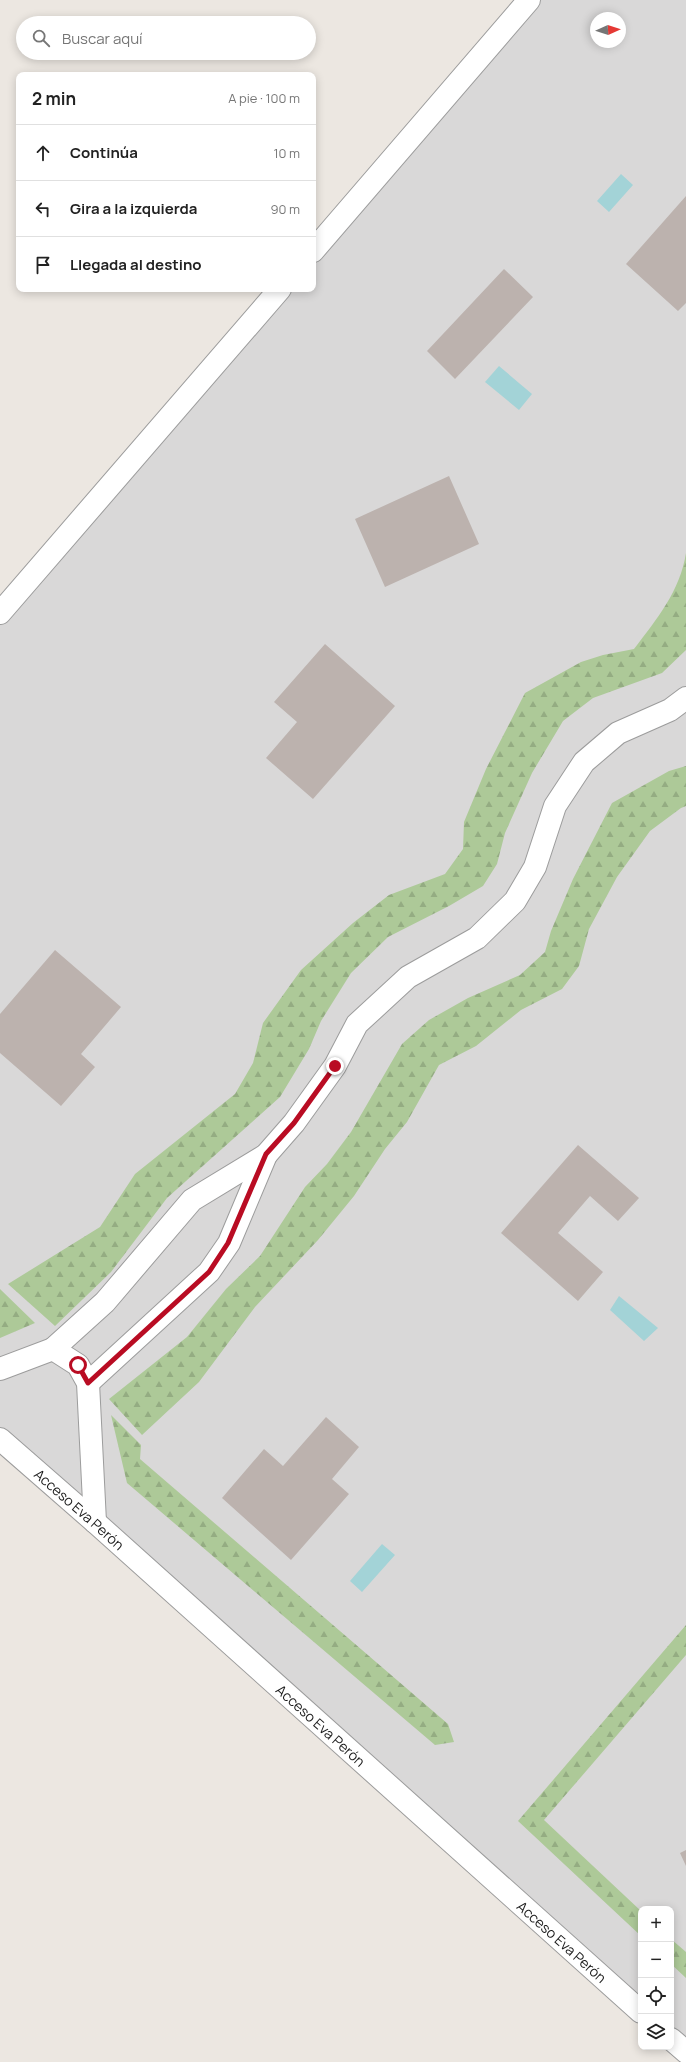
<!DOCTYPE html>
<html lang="es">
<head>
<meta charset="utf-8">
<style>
  body { margin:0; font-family:Manrope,sans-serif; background:#f6f6f6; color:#222 }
  .controls { position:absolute; right:12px; bottom:12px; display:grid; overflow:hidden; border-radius:8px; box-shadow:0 2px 10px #0003 }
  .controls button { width:36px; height:36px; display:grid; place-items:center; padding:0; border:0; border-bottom:1px solid #e0e0e0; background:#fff; color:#222; font:20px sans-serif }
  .compass { position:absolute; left:590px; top:12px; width:36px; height:36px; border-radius:50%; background:#fff; box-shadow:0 2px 10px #0003; rotate:87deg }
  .stop { position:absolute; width:12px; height:12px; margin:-9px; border:3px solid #b90c23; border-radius:50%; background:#fff }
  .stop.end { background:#b90c23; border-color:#fff; box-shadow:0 1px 4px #0008 }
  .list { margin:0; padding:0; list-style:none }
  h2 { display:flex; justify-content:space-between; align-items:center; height:52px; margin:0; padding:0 16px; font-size:17px }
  h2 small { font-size:13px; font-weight:400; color:#767676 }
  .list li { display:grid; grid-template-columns:26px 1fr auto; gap:12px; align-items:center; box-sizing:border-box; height:56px; padding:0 16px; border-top:1px solid #e0e0e0 }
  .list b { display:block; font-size:15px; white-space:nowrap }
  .list em { font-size:13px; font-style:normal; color:#767676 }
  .icon { flex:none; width:22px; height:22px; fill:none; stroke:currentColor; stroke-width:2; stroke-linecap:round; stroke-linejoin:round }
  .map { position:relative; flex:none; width:686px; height:2062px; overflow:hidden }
  .search { position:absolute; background:#fff; box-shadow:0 2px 10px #0003; left:16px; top:16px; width:300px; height:44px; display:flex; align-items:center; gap:10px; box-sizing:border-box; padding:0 14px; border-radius:22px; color:#767676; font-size:15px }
  .panel { position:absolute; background:#fff; box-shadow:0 2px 10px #0003; left:16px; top:72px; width:300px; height:220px; border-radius:8px }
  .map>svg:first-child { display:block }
  .residential { fill:#d9d8d8; fill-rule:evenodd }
  .forest { fill:url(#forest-firs) }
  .water { fill:#a3d3d7 }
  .building { fill:#bcb2ae }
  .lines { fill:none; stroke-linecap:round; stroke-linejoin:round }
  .minor-casing { stroke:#9c9c9c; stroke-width:24 }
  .minor { stroke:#fff; stroke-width:22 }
  .route { stroke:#b90c23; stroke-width:5 }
  .labels { text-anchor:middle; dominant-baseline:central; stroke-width:3.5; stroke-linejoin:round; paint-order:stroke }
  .street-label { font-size:14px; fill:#1b1b1b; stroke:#fff }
</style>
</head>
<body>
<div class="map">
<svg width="686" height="2062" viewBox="0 0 686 2062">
  <defs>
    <pattern id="forest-firs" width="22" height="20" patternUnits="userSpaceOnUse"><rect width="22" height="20" fill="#adc998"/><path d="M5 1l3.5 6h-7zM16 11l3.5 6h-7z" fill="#94ac82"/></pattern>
  </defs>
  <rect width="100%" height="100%" fill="#ece7e1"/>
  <path class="residential" d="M529,0H686V2058L671,2045V1909H641V2018L0,1447V613L280,289H313V251ZM596,18H620V42H596Z"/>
  <path class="forest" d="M686,553V650L662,673L593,698L563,721L532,773L505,833L497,864L483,886L449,906L388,937L351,973L321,1021L309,1049L280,1097L167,1198L111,1272L55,1326L8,1284L100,1227L135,1174L235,1094L253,1063L263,1023L301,970L353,923L389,895L445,874L463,849L464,822L486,769L525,693L581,662L603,655L634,649C657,619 680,591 686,553Z
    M686,766V806L681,808L650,831L617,877L589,929L579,966L562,989L521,1010L476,1046L439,1065L407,1122L385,1149L354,1196L318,1240L255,1307L199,1382L142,1435L109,1399L187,1337L226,1289L260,1256L305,1187L327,1164L351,1132L402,1044L429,1020L468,998L520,975L545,952L551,931L573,879L612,803L669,771Z
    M0,1289L35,1323L0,1338Z
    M111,1415L141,1445L140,1459L448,1724L454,1742L435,1745L127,1483Z
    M686,1625V1655L544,1820L641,1911V1936L518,1821Z
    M671,1939L686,1952V1978L671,1964Z"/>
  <path class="water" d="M621,174L633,185L609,212L597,201Z
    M499,366L532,394L519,410L485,382Z
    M619,1296L658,1328L644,1341L610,1310Z
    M382,1544L395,1555L362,1592L350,1581Z"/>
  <path class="building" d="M686,196V303L678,311L626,264Z
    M504,269L533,297L455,379L427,351Z
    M449,476L479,544L385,587L355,519Z
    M325,644L395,706L313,799L266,758L297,722L274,702Z
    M55,950L121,1007L81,1054L95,1067L61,1106L0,1053V1014Z
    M578,1145L639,1198L618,1221L590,1196L558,1233L603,1272L578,1301L501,1233Z
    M326,1417L359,1447L332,1479L349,1494L291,1560L222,1498L264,1449L283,1466Z
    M686,1850V1866L680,1853Z"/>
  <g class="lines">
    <defs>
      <g id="minor">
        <path d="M313,251L529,0"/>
        <path d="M0,613L280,289"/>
        <path d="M53,1349L105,1302L192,1200L266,1155L294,1123L335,1066L357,1024L408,977L477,938L515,901L535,867L555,806L584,762L618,733L670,710L686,698"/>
        <path d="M0,1369L53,1349L78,1365L88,1383L95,1522"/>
        <path d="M88,1383L209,1272L229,1243L266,1155"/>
        <path id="s1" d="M0,1439L95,1522L641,2012"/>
        <path d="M671,2039L686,2052"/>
      </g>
    </defs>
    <use href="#minor" class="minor-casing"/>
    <use href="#minor" class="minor"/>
  </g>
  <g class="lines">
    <path class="route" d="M78,1365L88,1383L209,1272L228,1243L266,1154L294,1123L335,1066"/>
  </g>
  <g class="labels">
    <g class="street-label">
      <text stroke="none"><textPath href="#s1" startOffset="106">Acceso Eva Perón</textPath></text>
      <text stroke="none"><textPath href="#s1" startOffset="430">Acceso Eva Perón</textPath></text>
      <text stroke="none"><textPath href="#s1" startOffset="754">Acceso Eva Perón</textPath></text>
    </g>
  </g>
</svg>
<div class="controls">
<button>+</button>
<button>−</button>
<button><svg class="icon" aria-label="locate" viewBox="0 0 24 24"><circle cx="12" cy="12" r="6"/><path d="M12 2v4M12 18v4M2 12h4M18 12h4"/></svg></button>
<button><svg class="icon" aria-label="layers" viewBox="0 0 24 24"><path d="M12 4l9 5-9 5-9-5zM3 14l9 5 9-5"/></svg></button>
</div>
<svg class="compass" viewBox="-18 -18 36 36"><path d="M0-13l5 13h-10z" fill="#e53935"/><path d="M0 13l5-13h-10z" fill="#767676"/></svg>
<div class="stop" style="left:78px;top:1365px"></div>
<div class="stop end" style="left:335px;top:1066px"></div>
<div class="search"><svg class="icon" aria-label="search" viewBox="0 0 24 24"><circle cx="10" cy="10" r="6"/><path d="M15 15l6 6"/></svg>Buscar aquí</div>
<section class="panel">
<h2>2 min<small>A pie · 100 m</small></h2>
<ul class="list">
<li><svg class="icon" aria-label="ahead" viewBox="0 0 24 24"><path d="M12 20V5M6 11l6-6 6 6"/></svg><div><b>Continúa</b></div><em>10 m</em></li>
<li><svg class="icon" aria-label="left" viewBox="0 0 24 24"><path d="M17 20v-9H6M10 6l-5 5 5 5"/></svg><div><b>Gira a la izquierda</b></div><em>90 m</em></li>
<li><svg class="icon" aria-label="arrive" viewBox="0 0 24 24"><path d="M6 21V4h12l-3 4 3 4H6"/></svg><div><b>Llegada al destino</b></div></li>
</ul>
</section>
</div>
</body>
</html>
